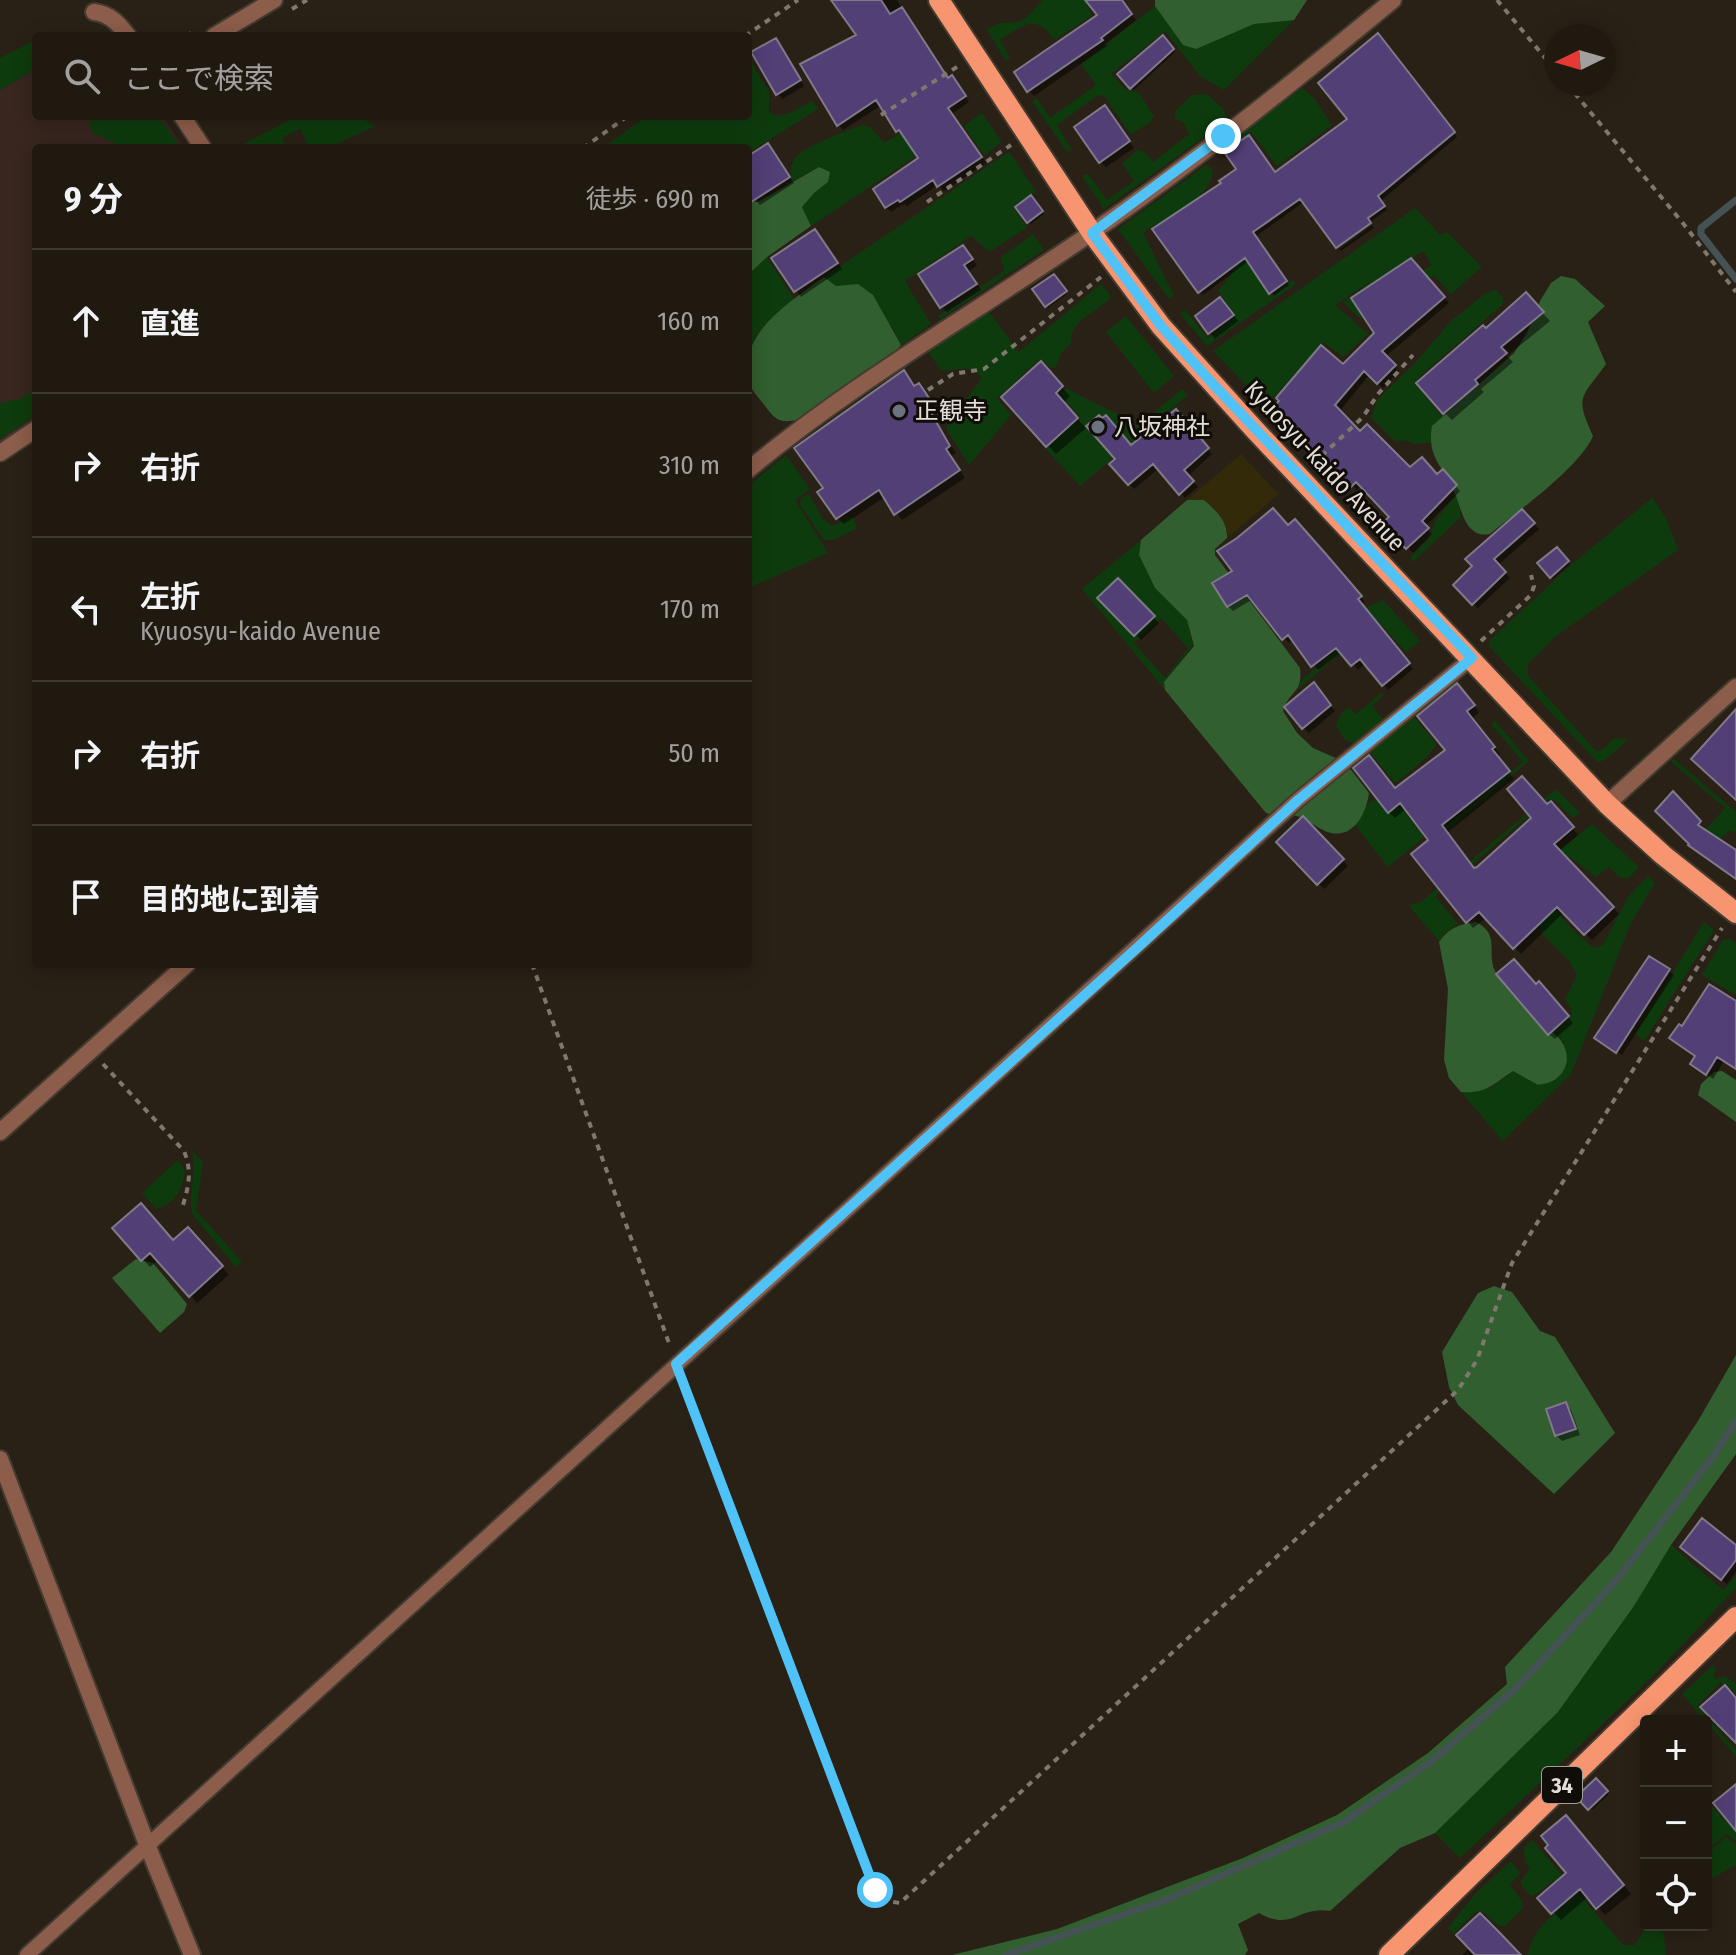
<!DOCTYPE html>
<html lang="ja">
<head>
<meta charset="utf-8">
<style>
  body { margin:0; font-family:"Fira Sans Condensed","Noto Sans JP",sans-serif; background:#282219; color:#f1f3f6 }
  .controls { position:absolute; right:24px; bottom:24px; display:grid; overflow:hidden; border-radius:8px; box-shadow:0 4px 20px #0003 }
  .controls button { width:72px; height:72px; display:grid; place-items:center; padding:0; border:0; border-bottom:2px solid #3d3830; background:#201910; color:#f1f3f6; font:40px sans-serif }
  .compass { position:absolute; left:1544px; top:24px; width:72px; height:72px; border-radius:50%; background:#201910; box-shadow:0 4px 20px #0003; rotate:265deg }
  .stop { position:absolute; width:24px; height:24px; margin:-18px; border:6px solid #4fc3f7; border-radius:50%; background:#fff }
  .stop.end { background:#4fc3f7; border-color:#fff; box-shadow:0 2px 8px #0008 }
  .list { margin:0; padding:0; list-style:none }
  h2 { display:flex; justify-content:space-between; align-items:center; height:104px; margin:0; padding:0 32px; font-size:34px }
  h2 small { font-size:26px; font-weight:400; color:#a2a09f }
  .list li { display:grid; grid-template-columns:52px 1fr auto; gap:24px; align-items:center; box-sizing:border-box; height:144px; padding:0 32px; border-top:2px solid #3d3830 }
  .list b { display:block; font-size:30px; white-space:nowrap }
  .list p { margin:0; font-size:26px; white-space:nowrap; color:#a2a09f }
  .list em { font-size:26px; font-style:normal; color:#a2a09f }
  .icon { flex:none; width:44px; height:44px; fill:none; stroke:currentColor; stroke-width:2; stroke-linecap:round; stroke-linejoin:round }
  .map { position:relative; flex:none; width:1736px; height:1955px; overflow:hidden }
  .search { position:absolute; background:#201910; box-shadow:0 4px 20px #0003; left:32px; top:32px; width:720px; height:88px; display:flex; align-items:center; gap:20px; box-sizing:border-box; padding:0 28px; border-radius:8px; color:#a2a09f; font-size:30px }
  .panel { position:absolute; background:#201910; box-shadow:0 4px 20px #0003; left:32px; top:144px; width:720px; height:824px; border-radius:8px }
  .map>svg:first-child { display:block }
  .education { fill:#38261f }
  .green { fill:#0e3b0e; fill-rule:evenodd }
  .forest { fill:#315f2f }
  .sand { fill:#322a09 }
  .shadow { fill:#0007 }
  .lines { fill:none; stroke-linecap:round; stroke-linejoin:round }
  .stream { stroke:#445253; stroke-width:7 }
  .building { fill:#523f76; stroke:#7f7a8a; stroke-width:2 }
  .service-casing { stroke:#443b31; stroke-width:18 }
  .minor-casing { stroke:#443b31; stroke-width:20 }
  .tertiary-casing { stroke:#443b31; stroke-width:20 }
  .primary-casing { stroke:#443b31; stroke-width:24 }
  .path { stroke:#7f786f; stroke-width:4; stroke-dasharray:6 6; stroke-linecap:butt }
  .service { stroke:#8c5d4b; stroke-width:14 }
  .minor { stroke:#8c5d4b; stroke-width:16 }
  .tertiary { stroke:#8c5d4b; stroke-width:16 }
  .primary { stroke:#f79570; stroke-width:20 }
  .route { stroke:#4fc3f7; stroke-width:10 }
  .worship-dot { fill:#6b7280; stroke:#100c07; stroke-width:3 }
  .labels { text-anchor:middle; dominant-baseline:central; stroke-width:6; stroke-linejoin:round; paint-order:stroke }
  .shield { fill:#100c07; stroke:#a49e98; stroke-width:2 }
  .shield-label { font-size:22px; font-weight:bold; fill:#e3ddd6 }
  .poi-label { font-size:24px; fill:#e3ddd6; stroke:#100c07; text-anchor:start }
  .street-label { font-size:24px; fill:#e3ddd6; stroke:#100c07 }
</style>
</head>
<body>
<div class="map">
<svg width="1736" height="1955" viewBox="0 0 1736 1955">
  <rect width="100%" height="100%" fill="#2a2116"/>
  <path class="education" d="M36,69V116H162L184,148H36V419L0,443V90Z"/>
  <path class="green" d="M1043,0H1085L1092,16L1054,40C1036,12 1022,26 1000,40L1010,58L1006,61L987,30C1005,17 1009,27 1024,19C1031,15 1036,6 1043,0Z
    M1155,6L1183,45L1230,33L1254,24L1294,20L1224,90L1200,76L1165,31L1111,74L1125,89L1139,93L1154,116L1149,123L1131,134L1104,96L1098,95L1057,125L1072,150L1067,152L1032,101L1037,98L1050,118L1096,85L1081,64Z
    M36,40V69L0,90V58Z
    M748,57L769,92V112L776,116L790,113L812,101L818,109L748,153V148H602L648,116H748Z
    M1302,88L1314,98L1332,125L1277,166L1251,132L1223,152L1221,149Z
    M1207,94L1223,109L1228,120L1104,209L1082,176L1088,174L1107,200L1134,181L1122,163L1138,150L1144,152L1153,162L1189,134L1183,122L1175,119V111L1192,95Z
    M982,113L1002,142L984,155L964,126Z
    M88,116H158L181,148H124L92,132Z
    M297,116H357L376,126L327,148H298L307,143L300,129L282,138L287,148H236Z
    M863,125L870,127L884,143L913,126L928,148L811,226L802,207L813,193L828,182L819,167L791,182C791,174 790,163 796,157C809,144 846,131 863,125Z
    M1009,152L1036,191L1013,207L1027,227L990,252L971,236L905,281L931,324L901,345L893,328L824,277Z
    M1207,164L1213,171C1211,200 1166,218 1143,232C1154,254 1162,274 1174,295L1169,299L1118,229Z
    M1415,208L1440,235L1447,232L1482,267L1451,294L1434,275C1420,287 1383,327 1363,319C1356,316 1349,308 1343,302L1383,273L1335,305L1368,334L1343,357L1323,342L1266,406L1213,351ZM1423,251L1432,265L1361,312L1352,298Z
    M1033,234L1044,250L940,319L938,316L1004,271L1001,257Z
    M1239,248L1270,296L1293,280L1296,284L1207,346L1180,314L1185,310L1208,338L1236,316L1218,291L1232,274L1234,267L1227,255Z
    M767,257L794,299L756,335L748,354V275Z
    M1101,284L1112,298L1080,321L1072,332L1071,343L1062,352L1056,367L1051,368L1040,359L997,398L1011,415L969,465L947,430V424L982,378C972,364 957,370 942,371L928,352L931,346L985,311L990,313L1019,352Z
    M1496,290L1503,298V304L1418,378L1417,386L1442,417L1432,426L1431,443L1413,444L1406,440L1396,442L1371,417L1378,399L1414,364L1452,320L1486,293Z
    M1126,316L1174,376L1154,393L1106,332Z
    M1067,388C1090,403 1116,410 1138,426L1182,389L1188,395L1080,486L1046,449L1081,418L1060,394Z
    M36,390V415L0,439V405L2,402L17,400Z
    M786,455L810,489L795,500L828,553L748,588V486Z
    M809,494L823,519L832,526L852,516L857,528L833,540H824L800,505L801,498Z
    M1457,494L1461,517L1413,562L1410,558L1430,537L1435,521Z
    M1652,498L1667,520L1678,550L1556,636L1528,664V676L1596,751H1600L1615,738L1629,739L1605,760L1597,762L1489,646V641L1571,565Z
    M1141,540L1139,555L1155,588L1187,620L1193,645L1164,682L1165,690L1082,589ZM1118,578L1154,616L1134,636L1098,598ZM1161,618L1188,648L1165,678L1134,643Z
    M1383,600L1420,641L1406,652L1378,621L1297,690L1301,681L1343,645L1365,608Z
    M1381,693L1384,695L1372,706L1383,719L1353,744L1344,739L1336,726L1340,715L1349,707L1356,714Z
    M1413,716L1437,744L1426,758L1395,783L1369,751Z
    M1495,721L1529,761L1447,830L1445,827L1523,762L1491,724Z
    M1674,759L1736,812V833L1730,830L1701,856L1696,852L1704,844L1698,838L1725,808L1670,761Z
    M1387,788L1424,837L1388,867L1351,819Z
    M1556,789L1580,813L1573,818L1556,801L1549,799L1435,896L1458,924L1445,933L1439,941L1408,905L1419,903L1432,893Z
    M1592,824L1639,867L1628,879L1619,877L1609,867L1596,877L1570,857H1563C1560,870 1553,887 1553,900C1553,914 1583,939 1594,948L1603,945L1628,897L1648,876L1655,883L1631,923L1571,1074L1503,1141L1461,1092L1489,1089L1513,1071L1538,1085L1556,1080L1564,1043L1554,1032L1570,1018L1572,1011L1565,999L1577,975L1569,961L1541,933L1539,918L1510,891Z
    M1704,922L1714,930L1644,1041L1635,1034Z
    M1730,939L1736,944V995L1702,975L1723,940Z
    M191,1149L203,1163L196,1210L242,1262L236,1267L193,1215C186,1193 199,1172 191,1149Z
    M178,1160L185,1170C183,1190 176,1202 157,1209L142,1193Z
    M1671,1545L1723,1590L1736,1576V1588L1650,1679L1460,1858L1435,1833L1558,1712L1634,1606Z
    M1713,1665L1716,1670L1713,1676L1717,1679L1725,1676L1736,1684V1694L1727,1684L1720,1683L1697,1706L1736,1750V1756L1682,1694Z
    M1709,1804L1729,1824L1736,1818V1841L1727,1834L1706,1851V1807Z
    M1726,1837L1736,1844V1865L1706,1882V1855Z
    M1532,1840L1623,1945H1634L1643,1932L1646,1906V1925H1658L1664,1934L1666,1955H1528C1532,1930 1552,1916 1570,1900L1553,1881L1536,1894L1531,1896L1523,1888L1521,1881L1530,1869L1525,1862L1524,1848Z
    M1511,1861L1520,1873L1510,1885L1522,1901L1523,1908L1505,1926H1499L1483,1912L1477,1911L1453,1934L1448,1928L1475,1894Z"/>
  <path class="forest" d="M1155,0H1307L1294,20L1254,24L1196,49L1183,45L1155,6Z
    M819,167L830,172L828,182L814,193L802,207L811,226L767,257L748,275V201L758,202Z
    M1561,276L1575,279L1605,306L1588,322L1606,364C1582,398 1574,395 1593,436C1579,468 1518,511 1490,534C1467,539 1462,512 1456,496C1446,469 1426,459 1432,426L1514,353L1527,333L1540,301L1551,283Z
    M824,277L836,286L858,284L873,295L901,345L891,356L800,419C781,424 776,421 765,406C760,399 750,389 748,380C739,332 790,302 824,277Z
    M1187,500H1204C1216,510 1228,521 1227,538L1215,549V555L1300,668C1303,695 1289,690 1283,711L1297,733L1313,748L1338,759L1352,771L1369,793C1366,815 1352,842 1325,831C1316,827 1307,819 1297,816C1287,813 1276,816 1266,813L1165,690L1164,682L1194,646L1187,620L1155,588L1139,555L1141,540Z
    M1476,922C1501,935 1486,952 1495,971C1502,986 1533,1015 1545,1028C1565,1036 1576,1062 1557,1078C1553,1082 1544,1084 1538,1085L1513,1071C1493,1084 1487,1094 1461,1092L1449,1078L1444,1060L1448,989L1439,942C1449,928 1459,924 1476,922Z
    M1722,1071L1736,1080V1122L1698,1095L1701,1084L1714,1072Z
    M136,1259L153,1263L187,1304L184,1312L160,1333L112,1278Z
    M1494,1286L1512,1292L1540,1331L1555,1337L1615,1433L1554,1494L1458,1405L1449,1387L1442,1352L1478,1293Z
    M1736,1355V1454L1671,1545L1634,1606L1558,1712L1435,1833L1400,1848L1330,1911C1297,1906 1293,1932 1259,1913L1238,1924L1248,1950L1245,1955H952L1057,1929L1243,1858L1337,1815L1428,1753L1507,1684L1505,1667L1611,1552L1698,1421Z"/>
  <path class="sand" d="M1241,454L1279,494L1227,538C1228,521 1216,510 1204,500H1187Z"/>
  <path class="shadow" d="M834,0H897L949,80L957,83L969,102L952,114L986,163L944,191L938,185L907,206L904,204L891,212L886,207L921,159L905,135L903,136L898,131L882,105L843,130L838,124L859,36Z
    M1088,0H1108L1126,6L1136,20L1105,44L1107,46L1034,96L1029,90L1100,16Z
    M1163,38L1175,52L1134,90L1120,74Z
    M775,40L804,86L783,99L778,94Z
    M1381,40L1457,137L1381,201L1387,210L1336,246L1304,202L1255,237L1289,285L1274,296L1249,261L1203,295L1199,291L1276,175L1350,119Z
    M1110,113L1134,148L1106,167L1100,162Z
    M768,146L794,183L760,205L748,189V159Z
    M1031,198L1044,214L1031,224L1018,207Z
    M1372,225L1374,228L1341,251L1339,249Z
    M820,237L842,269L801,297L774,259Z
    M968,253L977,265L969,271L981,290L947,312L941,307Z
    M1411,261L1449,303L1385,357L1399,371L1383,388L1369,375L1339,412L1360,434L1410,470L1437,477L1443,472L1460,491L1425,527L1432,534L1413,553L1385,523L1391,517L1362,485L1357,490L1291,424L1289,427L1272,411L1343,366L1376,333Z
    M1056,279L1067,294L1048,308L1046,306Z
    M1526,295L1550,321L1507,356L1513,362L1481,389L1484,392L1452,420L1444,412L1486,331Z
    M1226,305L1238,321L1215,339L1198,316Z
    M903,372L915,388L919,385L925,392L936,408L931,412L956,453L951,456L965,478L902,520L885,497L844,524L837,518Z
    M1049,373L1070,396L1063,403L1086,428L1056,454L1004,397Z
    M1181,417L1212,454L1188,476L1198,487L1185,498L1159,468L1134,489L1112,464L1131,448Z
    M1522,511L1539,529L1498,565L1510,578L1478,608L1455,585Z
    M1288,527L1330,561L1365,602L1361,605L1413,669L1388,690L1366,663L1358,670L1342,652L1318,670L1294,640L1289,643L1284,638L1253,599L1233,611L1228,606L1235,571Z
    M1557,550L1570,564L1553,579L1540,564Z
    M1118,581L1159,623L1141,640L1100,598Z
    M1319,691L1335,711L1309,733L1303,728Z
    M1463,692L1479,712L1473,718L1475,723L1500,754L1497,757L1514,779L1447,833L1475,870L1547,807L1557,810L1578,835L1559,851L1619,914L1592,940L1564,912L1521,954L1486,918L1473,928L1414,854L1431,841L1407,808L1395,818L1389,812L1396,790L1448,750Z
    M1303,818L1348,866L1324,889L1279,842Z
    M1669,971L1674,975L1622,1055L1599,1039Z
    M1536,986L1544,989L1573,1023L1555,1039L1549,1034Z
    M1736,1004V1069L1724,1061L1713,1079L1693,1064L1697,1057L1672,1038Z
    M115,1229L174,1242L195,1237L229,1275L197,1303L159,1260L150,1267Z
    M1566,1404L1571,1410L1580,1435L1562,1441L1556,1435Z
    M1736,1547V1572L1727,1584L1688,1553Z
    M1596,1780L1609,1794L1592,1810L1579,1797Z
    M1574,1825L1631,1894L1605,1915L1588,1897L1561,1920L1553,1912L1569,1873Z
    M1470,1947L1519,1955H1462Z"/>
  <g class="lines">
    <path class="stream" d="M1736,200L1701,228V234L1736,279
      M1006,1955L1166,1900L1344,1822L1432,1761L1515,1689L1614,1583L1712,1458L1736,1421"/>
  </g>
  <path class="building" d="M831,0H881L890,14L902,7L948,78L952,75L966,96L948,108L982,157L937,187L933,180L900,202L898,200L885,208L873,189L918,158L899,130L896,132L876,100L837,126L800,64L856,35Z
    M1085,0H1122L1132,14L1101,38L1103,40L1027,92L1014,72L1097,15Z
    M1378,33L1455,132L1378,196L1385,206L1368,218L1371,223L1336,248L1300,199L1253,232L1287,281L1269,294L1245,258L1198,293L1152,229L1221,183L1219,181L1236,169L1224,152L1249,135L1275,172L1347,119L1318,83Z
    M1163,35L1174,49L1130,89L1117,74Z
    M776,38L801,80L776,95L751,52Z
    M1105,105L1130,141L1099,163L1074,127Z
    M768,143L790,177L748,204V156Z
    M1031,195L1043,211L1027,223L1015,207Z
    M815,229L838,263L794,292L771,258Z
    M963,245L973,259L964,265L977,284L940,308L918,274Z
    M1411,258L1445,297L1382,351L1396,365L1377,384L1364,371L1335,405L1360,431L1367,424L1410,467L1422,457L1437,474L1443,469L1457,485L1422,521L1429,528L1406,549L1382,523L1389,517L1356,482L1351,487L1285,421L1283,424L1269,411L1279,401L1276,398L1321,345L1343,364L1374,333L1351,298Z
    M1054,274L1067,291L1045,307L1032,289Z
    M1526,292L1544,312L1501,347L1507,353L1475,380L1478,384L1443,414L1416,383L1483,325L1486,328Z
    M1220,297L1234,315L1208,334L1195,316Z
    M1041,361L1063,386L1056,393L1078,418L1046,447L1001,397Z
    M904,370L914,386L919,383L931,401L926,404L950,446L946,449L960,470L894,515L879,490L836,519L817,492L823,488L794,448Z
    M1176,409L1209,448L1184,470L1194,481L1179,495L1153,464L1128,485L1109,464L1115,459L1086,426L1099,415L1102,418L1106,415L1131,445Z
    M1273,508L1288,525L1295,519L1325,553L1362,596L1358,599L1410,663L1382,686L1360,659L1351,666L1336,648L1311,667L1288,635L1282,640L1247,595L1227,607L1212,583L1232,571L1217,551L1237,538Z
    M1522,509L1535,523L1494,559L1506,572L1472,605L1453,585L1472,566L1465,559Z
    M1557,547L1569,561L1550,578L1537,563Z
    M1118,578L1155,616L1134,636L1097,598Z
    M1314,682L1331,705L1302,729L1284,707Z
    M1457,683L1475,705L1467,711L1469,714L1495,747L1492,749L1510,771L1442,825L1474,868L1477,867L1531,818L1507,789L1522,776L1547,804L1551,801L1574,827L1554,844L1614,907L1584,935L1557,907L1513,949L1479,912L1466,923L1411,854L1428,840L1400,803L1388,813L1353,768L1369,755L1395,788L1445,750L1417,716Z
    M1736,709V800L1691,759Z
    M1673,791L1701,821L1698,825L1736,850V879L1688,845L1689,844L1655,811Z
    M1303,816L1344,859L1317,885L1276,842Z
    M1649,956L1670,969L1616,1053L1594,1038Z
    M1514,959L1536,984L1539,981L1569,1016L1548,1035L1496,974Z
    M1709,984L1736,1001V1069L1717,1057L1706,1075L1690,1064L1695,1056L1669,1038L1679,1024L1682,1026Z
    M141,1203L173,1240L188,1227L223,1266L189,1297L150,1253L141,1261L112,1228Z
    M1566,1402L1576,1429L1555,1436L1546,1409Z
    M1702,1518L1736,1545V1560L1721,1580L1680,1547Z
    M1725,1685L1736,1698V1743L1700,1707Z
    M1596,1778L1608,1791L1588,1810L1576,1797Z
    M1736,1784V1831L1713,1803Z
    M1566,1815L1624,1885L1596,1909L1580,1889L1551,1914L1537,1898L1566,1873L1545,1848L1548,1845L1541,1836Z
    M1480,1913L1498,1931L1521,1955H1475L1456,1935Z"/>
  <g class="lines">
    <defs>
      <path id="service" d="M27,1955L1298,800L1472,658"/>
      <path id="minor" d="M94,12C110,14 118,23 128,36
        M214,36L274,0
        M182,116L203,148
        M0,453L36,429
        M748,470C855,381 977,312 1091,233C1196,161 1295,81 1393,0
        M1607,804L1736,687
        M0,1132L187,964"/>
      <path id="tertiary" d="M0,1459L148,1847L192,1955"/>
      <path id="primary" d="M939,0L1092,233L1161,326L1255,430L1607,804L1663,855L1736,913
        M1389,1955L1736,1617"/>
    </defs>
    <use href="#service" class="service-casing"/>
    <use href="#minor" class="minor-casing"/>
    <use href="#tertiary" class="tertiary-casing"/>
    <use href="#primary" class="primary-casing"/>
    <path class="path" d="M1497,0L1556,71
      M292,9L307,0
      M186,36L196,30
      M745,36L798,0
      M1567,84L1682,222L1736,292
      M881,115L960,65
      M583,148L628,116
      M927,202L1011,145
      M928,390L953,374L984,369L1101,277
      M1313,464L1363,417L1378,394L1413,355
      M1481,641L1531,595L1534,586L1531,575
      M532,964L670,1346
      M103,1064L184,1151C192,1171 189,1185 183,1205
      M684,1384L875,1890L885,1901L900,1903L1458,1390L1477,1360L1512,1263L1722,928"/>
    <use href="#service" class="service"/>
    <use href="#minor" class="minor"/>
    <use href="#tertiary" class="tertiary"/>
    <use href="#primary" class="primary"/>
  </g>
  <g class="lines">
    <path class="route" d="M875,1890L676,1364L1138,947L1298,800L1472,658L1212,383L1161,326L1092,233L1223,136"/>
  </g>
  <g class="worship-dot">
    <circle cx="899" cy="411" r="8"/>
    <circle cx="1098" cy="427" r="8"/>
  </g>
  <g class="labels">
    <rect class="shield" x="1542" y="1767" width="40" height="36" rx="6"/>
    <g class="shield-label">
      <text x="1562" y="1785">34</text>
    </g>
    <g class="poi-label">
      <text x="915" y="411">正観寺</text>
      <text x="1114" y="427">八坂神社</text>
    </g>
    <g class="street-label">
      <text transform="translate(1325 466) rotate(47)">Kyuosyu-kaido Avenue</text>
    </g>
  </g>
</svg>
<div class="controls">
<button>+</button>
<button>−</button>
<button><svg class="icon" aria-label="locate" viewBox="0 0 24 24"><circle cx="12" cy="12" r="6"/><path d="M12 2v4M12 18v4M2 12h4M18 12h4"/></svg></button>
</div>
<svg class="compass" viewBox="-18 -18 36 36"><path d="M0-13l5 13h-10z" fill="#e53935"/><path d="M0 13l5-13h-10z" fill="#a2a09f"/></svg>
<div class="stop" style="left:875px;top:1890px"></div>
<div class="stop end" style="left:1223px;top:136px"></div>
<div class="search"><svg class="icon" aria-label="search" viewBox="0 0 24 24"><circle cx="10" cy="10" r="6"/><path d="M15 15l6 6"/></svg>ここで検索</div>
<section class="panel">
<h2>9 分<small>徒歩 · 690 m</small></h2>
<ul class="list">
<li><svg class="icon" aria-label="ahead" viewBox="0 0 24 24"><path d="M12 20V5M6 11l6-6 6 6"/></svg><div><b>直進</b></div><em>160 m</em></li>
<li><svg class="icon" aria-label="right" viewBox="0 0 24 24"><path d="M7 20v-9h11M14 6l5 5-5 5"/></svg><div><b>右折</b></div><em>310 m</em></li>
<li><svg class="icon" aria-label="left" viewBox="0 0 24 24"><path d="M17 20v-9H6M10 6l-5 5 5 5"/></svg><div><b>左折</b><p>Kyuosyu-kaido Avenue</p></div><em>170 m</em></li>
<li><svg class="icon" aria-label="right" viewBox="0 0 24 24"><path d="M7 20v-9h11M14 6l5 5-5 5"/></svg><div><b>右折</b></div><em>50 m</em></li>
<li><svg class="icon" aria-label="arrive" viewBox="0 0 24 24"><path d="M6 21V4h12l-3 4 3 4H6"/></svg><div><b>目的地に到着</b></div></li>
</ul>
</section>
</div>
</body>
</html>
